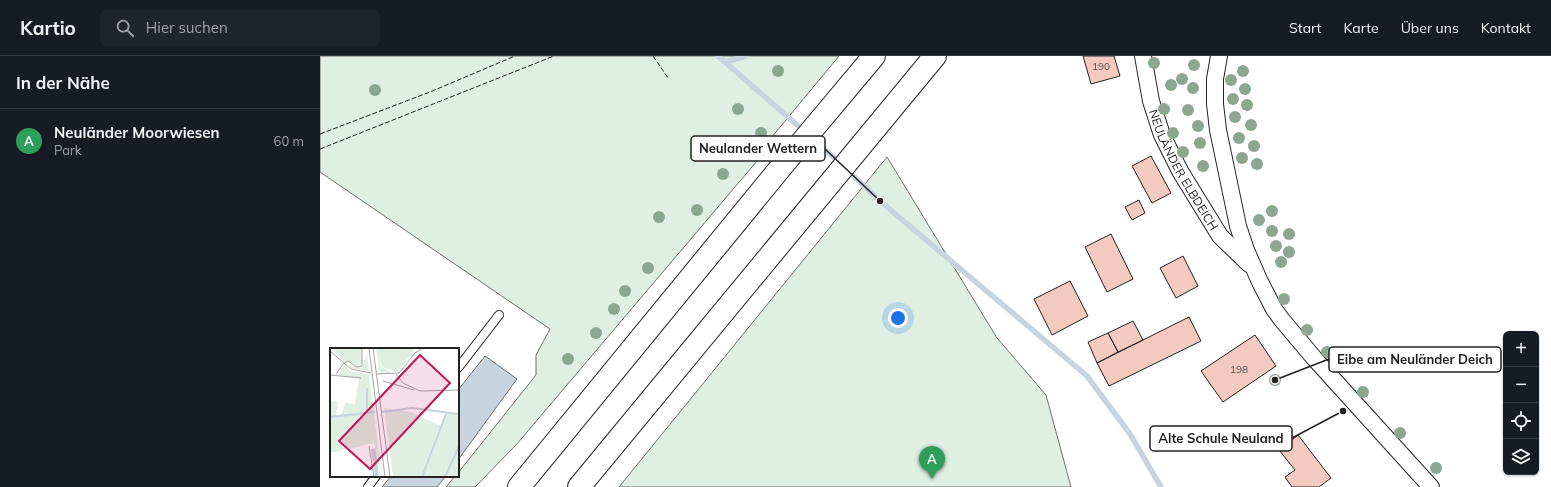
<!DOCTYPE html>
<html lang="de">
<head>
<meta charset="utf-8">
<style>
  body { margin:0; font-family:Mulish,sans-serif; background:#20242c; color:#f1f3f6 }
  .controls { position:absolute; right:12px; bottom:12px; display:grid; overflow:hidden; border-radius:6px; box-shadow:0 1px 3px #0004 }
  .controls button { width:36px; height:36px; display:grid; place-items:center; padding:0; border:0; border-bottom:1px solid #363941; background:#171b24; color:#f1f3f6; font:20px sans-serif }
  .you { position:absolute; left:578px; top:262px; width:14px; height:14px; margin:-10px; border:3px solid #fff; border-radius:50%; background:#1a73e8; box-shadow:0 0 0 6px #1a73e833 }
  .badge { display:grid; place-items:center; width:26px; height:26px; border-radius:50%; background:#c62828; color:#fff; font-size:13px; font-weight:700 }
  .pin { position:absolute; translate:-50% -33px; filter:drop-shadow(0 1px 2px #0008) }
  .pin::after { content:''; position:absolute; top:21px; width:14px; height:12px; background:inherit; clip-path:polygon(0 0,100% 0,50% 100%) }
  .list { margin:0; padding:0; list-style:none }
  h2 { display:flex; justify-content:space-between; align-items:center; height:52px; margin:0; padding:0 16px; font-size:17px }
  h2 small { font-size:13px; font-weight:400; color:#9ea1a6 }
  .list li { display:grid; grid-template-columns:26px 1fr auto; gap:12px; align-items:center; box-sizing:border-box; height:64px; padding:0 16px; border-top:1px solid #363941 }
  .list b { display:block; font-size:15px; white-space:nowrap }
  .list p { margin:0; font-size:13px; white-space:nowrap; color:#9ea1a6 }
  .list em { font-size:13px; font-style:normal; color:#9ea1a6 }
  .icon { flex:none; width:22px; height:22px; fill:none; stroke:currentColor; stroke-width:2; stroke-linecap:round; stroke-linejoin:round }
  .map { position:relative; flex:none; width:1231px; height:431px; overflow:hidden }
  header { display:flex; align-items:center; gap:24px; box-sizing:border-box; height:56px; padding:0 20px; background:#171b24; border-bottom:1px solid #363941 }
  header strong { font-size:19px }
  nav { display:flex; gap:22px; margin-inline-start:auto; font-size:14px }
  .search { width:280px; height:36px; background:#20242c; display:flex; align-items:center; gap:10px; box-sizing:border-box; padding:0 14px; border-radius:6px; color:#9ea1a6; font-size:15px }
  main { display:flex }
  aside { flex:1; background:#171b24 }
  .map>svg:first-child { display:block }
  .green { fill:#e0efe3; stroke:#6f6f6f }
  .water { fill:#c7d3dd; stroke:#6f6f6f }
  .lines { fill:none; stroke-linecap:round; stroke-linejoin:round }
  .stream { stroke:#c7d3dd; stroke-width:5.5 }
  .building { fill:#f3c9c0; stroke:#222 }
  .lane-casing { stroke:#222; stroke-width:10 }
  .street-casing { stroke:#222; stroke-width:18 }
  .highway-casing { stroke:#222; stroke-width:24 }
  .lane { stroke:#fff; stroke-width:8 }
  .street { stroke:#fff; stroke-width:16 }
  .highway { stroke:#fff; stroke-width:22 }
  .fence { stroke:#222; stroke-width:1; stroke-dasharray:5 2; stroke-linecap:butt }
  .tree { fill:#8da692 }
  .labels { text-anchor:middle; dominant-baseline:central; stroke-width:3; stroke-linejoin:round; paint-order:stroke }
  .number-label { font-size:10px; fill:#564c4a }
  .street-label { font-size:12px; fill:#222; stroke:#fff }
  .inset-river { fill:none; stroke:#c7d3dd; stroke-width:2 }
  .inset-road { fill:none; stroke:#a7a7a7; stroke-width:1 }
  .view { fill:#c2185b; fill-opacity:0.15; stroke:#c2185b; stroke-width:2 }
  .inset-edge { fill:none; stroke:#222; stroke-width:2 }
  .leader { fill:none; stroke:#222; stroke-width:1.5 }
  .callout-dot { fill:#222; stroke:#fff; stroke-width:1.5 }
  .callout { fill:#fff; stroke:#222; stroke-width:1.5 }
  .callout-label { font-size:13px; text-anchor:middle; font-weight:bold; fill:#222 }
</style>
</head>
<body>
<header>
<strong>Kartio</strong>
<div class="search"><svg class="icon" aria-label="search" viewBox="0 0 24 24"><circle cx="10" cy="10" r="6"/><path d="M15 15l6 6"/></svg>Hier suchen</div>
<nav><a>Start</a><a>Karte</a><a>Über uns</a><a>Kontakt</a></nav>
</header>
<main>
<aside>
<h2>In der Nähe<small></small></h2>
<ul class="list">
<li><span class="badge" style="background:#2e9e5b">A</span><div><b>Neuländer Moorwiesen</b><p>Park</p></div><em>60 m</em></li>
</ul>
</aside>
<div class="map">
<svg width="1231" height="431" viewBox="0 0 1231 431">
  <rect width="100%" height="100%" fill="#fff"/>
  <path class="green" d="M0,0H519L451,82L454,85L196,389L155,431H126L135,420H138V417L216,319V299L230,273L0,116Z
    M567,101L677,282L726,339L751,431H299Z"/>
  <path class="water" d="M165,300L197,323L138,404V334Z
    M71,420H126L117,431H62Z"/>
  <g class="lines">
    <path class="stream" d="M398,0L485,76
      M405,6L426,0
      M492,82L521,108
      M527,114L560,145L767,320L810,378L841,431"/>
  </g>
  <path class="building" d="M763,0H794L800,20L771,28Z
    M831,100L851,137L832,147L812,110Z
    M819,144L825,157L812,164L805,151Z
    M791,178L813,223L787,236L765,191Z
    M863,200L878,230L856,242L840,212Z
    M750,225L768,260L732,279L714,243Z
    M869,261L881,285L789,330L777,307Z
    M813,265L823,284L798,296L788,277Z
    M788,277L798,296L777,307L768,286Z
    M935,279L956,310L903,346L881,315Z
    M978,379L1011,422L999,431H972L965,421L975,414L959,394Z"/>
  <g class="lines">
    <defs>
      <path id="lane" d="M138,312L179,259
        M48,431L56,420"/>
      <g id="street">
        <path id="s1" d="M823,0L831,45L842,79L860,115L900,180L929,208"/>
        <path d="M899,0L895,23V48L898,74L918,170L926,194L940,226L954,253L962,264L994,302L1111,431"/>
      </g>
      <path id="highway" d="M199,431L471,99L554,0
        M259,431L615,0"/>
    </defs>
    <use href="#lane" class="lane-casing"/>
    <use href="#street" class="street-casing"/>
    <use href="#highway" class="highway-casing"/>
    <use href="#lane" class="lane"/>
    <use href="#street" class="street"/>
    <use href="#highway" class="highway"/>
    <path class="fence" d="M333,0L348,22
      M0,78L110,36L195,0
      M0,93L234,0"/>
  </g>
  <g class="tree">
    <circle cx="834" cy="7" r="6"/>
    <circle cx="874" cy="9" r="6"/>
    <circle cx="458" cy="15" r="6"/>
    <circle cx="923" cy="15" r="6"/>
    <circle cx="862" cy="23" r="6"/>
    <circle cx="911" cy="24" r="6"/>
    <circle cx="851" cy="29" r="6"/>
    <circle cx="873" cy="32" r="6"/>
    <circle cx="925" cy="33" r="6"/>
    <circle cx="55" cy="34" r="6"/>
    <circle cx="913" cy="43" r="6"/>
    <circle cx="927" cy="49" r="6"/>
    <circle cx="418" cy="53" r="6"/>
    <circle cx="844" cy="53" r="6"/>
    <circle cx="868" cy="54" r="6"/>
    <circle cx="915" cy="61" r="6"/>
    <circle cx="931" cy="69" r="6"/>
    <circle cx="878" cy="70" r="6"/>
    <circle cx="441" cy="77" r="6"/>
    <circle cx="853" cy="77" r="6"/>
    <circle cx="919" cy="82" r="6"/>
    <circle cx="880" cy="87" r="6"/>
    <circle cx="934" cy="90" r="6"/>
    <circle cx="863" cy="96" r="6"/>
    <circle cx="922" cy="102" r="6"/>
    <circle cx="937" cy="108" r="6"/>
    <circle cx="883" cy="110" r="6"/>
    <circle cx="403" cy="118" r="6"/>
    <circle cx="377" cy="154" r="6"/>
    <circle cx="952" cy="155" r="6"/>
    <circle cx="339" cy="161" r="6"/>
    <circle cx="939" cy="164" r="6"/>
    <circle cx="952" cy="175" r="6"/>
    <circle cx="969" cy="178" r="6"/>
    <circle cx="956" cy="190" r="6"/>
    <circle cx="969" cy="196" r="6"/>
    <circle cx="961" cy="206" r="6"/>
    <circle cx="328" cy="212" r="6"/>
    <circle cx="305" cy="235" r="6"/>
    <circle cx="964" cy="243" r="6"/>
    <circle cx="294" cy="253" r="6"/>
    <circle cx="987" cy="274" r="6"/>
    <circle cx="276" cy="277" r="6"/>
    <circle cx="1007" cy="296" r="6"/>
    <circle cx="248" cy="303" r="6"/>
    <circle cx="955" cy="324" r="6"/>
    <circle cx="1043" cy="336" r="6"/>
    <circle cx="1080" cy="377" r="6"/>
    <circle cx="1116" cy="412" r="6"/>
  </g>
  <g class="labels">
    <g class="number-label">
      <text x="781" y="10">190</text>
      <text x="919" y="313">198</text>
    </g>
    <g class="street-label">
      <text stroke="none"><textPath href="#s1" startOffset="122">NEULÄNDER ELBDEICH</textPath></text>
    </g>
  </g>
  <g transform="translate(10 292)">
    <rect width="129" height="129" fill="#fff"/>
    <path d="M2,0H31L33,15L26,18L13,13ZM46,0H82L84,3L67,24L52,19L48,9L51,19L63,26H50ZM37,6L39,23L21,20L16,16L25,19H32ZM14,17L20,23L39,27L52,129L44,95L0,105V53L8,54L6,67L12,66L15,55L25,56L29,30L11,29L10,25ZM54,60L81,64L111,78L116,65L129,66V129H63Z" fill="#e0efe3"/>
    <path d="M45,100L47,111L49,129H45L41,101Z" fill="#c7d3dd"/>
    <path class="inset-river" d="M52,64L82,60L129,66M37,65V40M0,69L45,64M92,129L116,66M115,129L129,98"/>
    <path class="inset-road" d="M39,0L55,129M43,0L60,129M0,3L21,21L41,25M14,15L18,13L26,19L32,18V0M6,26L14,15M47,26L69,25L85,5L93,0M66,26L73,35L90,43L129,42M0,27L31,30M53,33L84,42M39,98L44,129"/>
    <path class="view" d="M90,7L120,35L40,121L9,93Z"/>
    <rect width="129" height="129" class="inset-edge"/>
  </g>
  <path class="leader" d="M560 145L505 93M955 324L1009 303M1023 355L972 382"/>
  <g class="callout-dot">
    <circle cx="560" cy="145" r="4"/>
    <circle cx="955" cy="324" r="4"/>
    <circle cx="1023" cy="355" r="4"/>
  </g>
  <g class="callout">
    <rect x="371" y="80" width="134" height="25" rx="4"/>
    <rect x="1009" y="291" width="172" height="25" rx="4"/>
    <rect x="830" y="370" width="142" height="25" rx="4"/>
  </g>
  <g class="callout-label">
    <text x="438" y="97">Neulander Wettern</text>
    <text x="1095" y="308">Eibe am Neuländer Deich</text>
    <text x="901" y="387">Alte Schule Neuland</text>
  </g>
</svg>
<div class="controls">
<button>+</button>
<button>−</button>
<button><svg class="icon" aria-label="locate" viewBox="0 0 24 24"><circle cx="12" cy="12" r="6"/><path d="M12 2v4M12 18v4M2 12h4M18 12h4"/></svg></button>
<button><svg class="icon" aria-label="layers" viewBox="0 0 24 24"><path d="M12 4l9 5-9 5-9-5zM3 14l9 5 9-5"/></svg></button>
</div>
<div class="you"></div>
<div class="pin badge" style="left:612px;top:423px;background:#2e9e5b">A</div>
</div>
</main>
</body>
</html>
